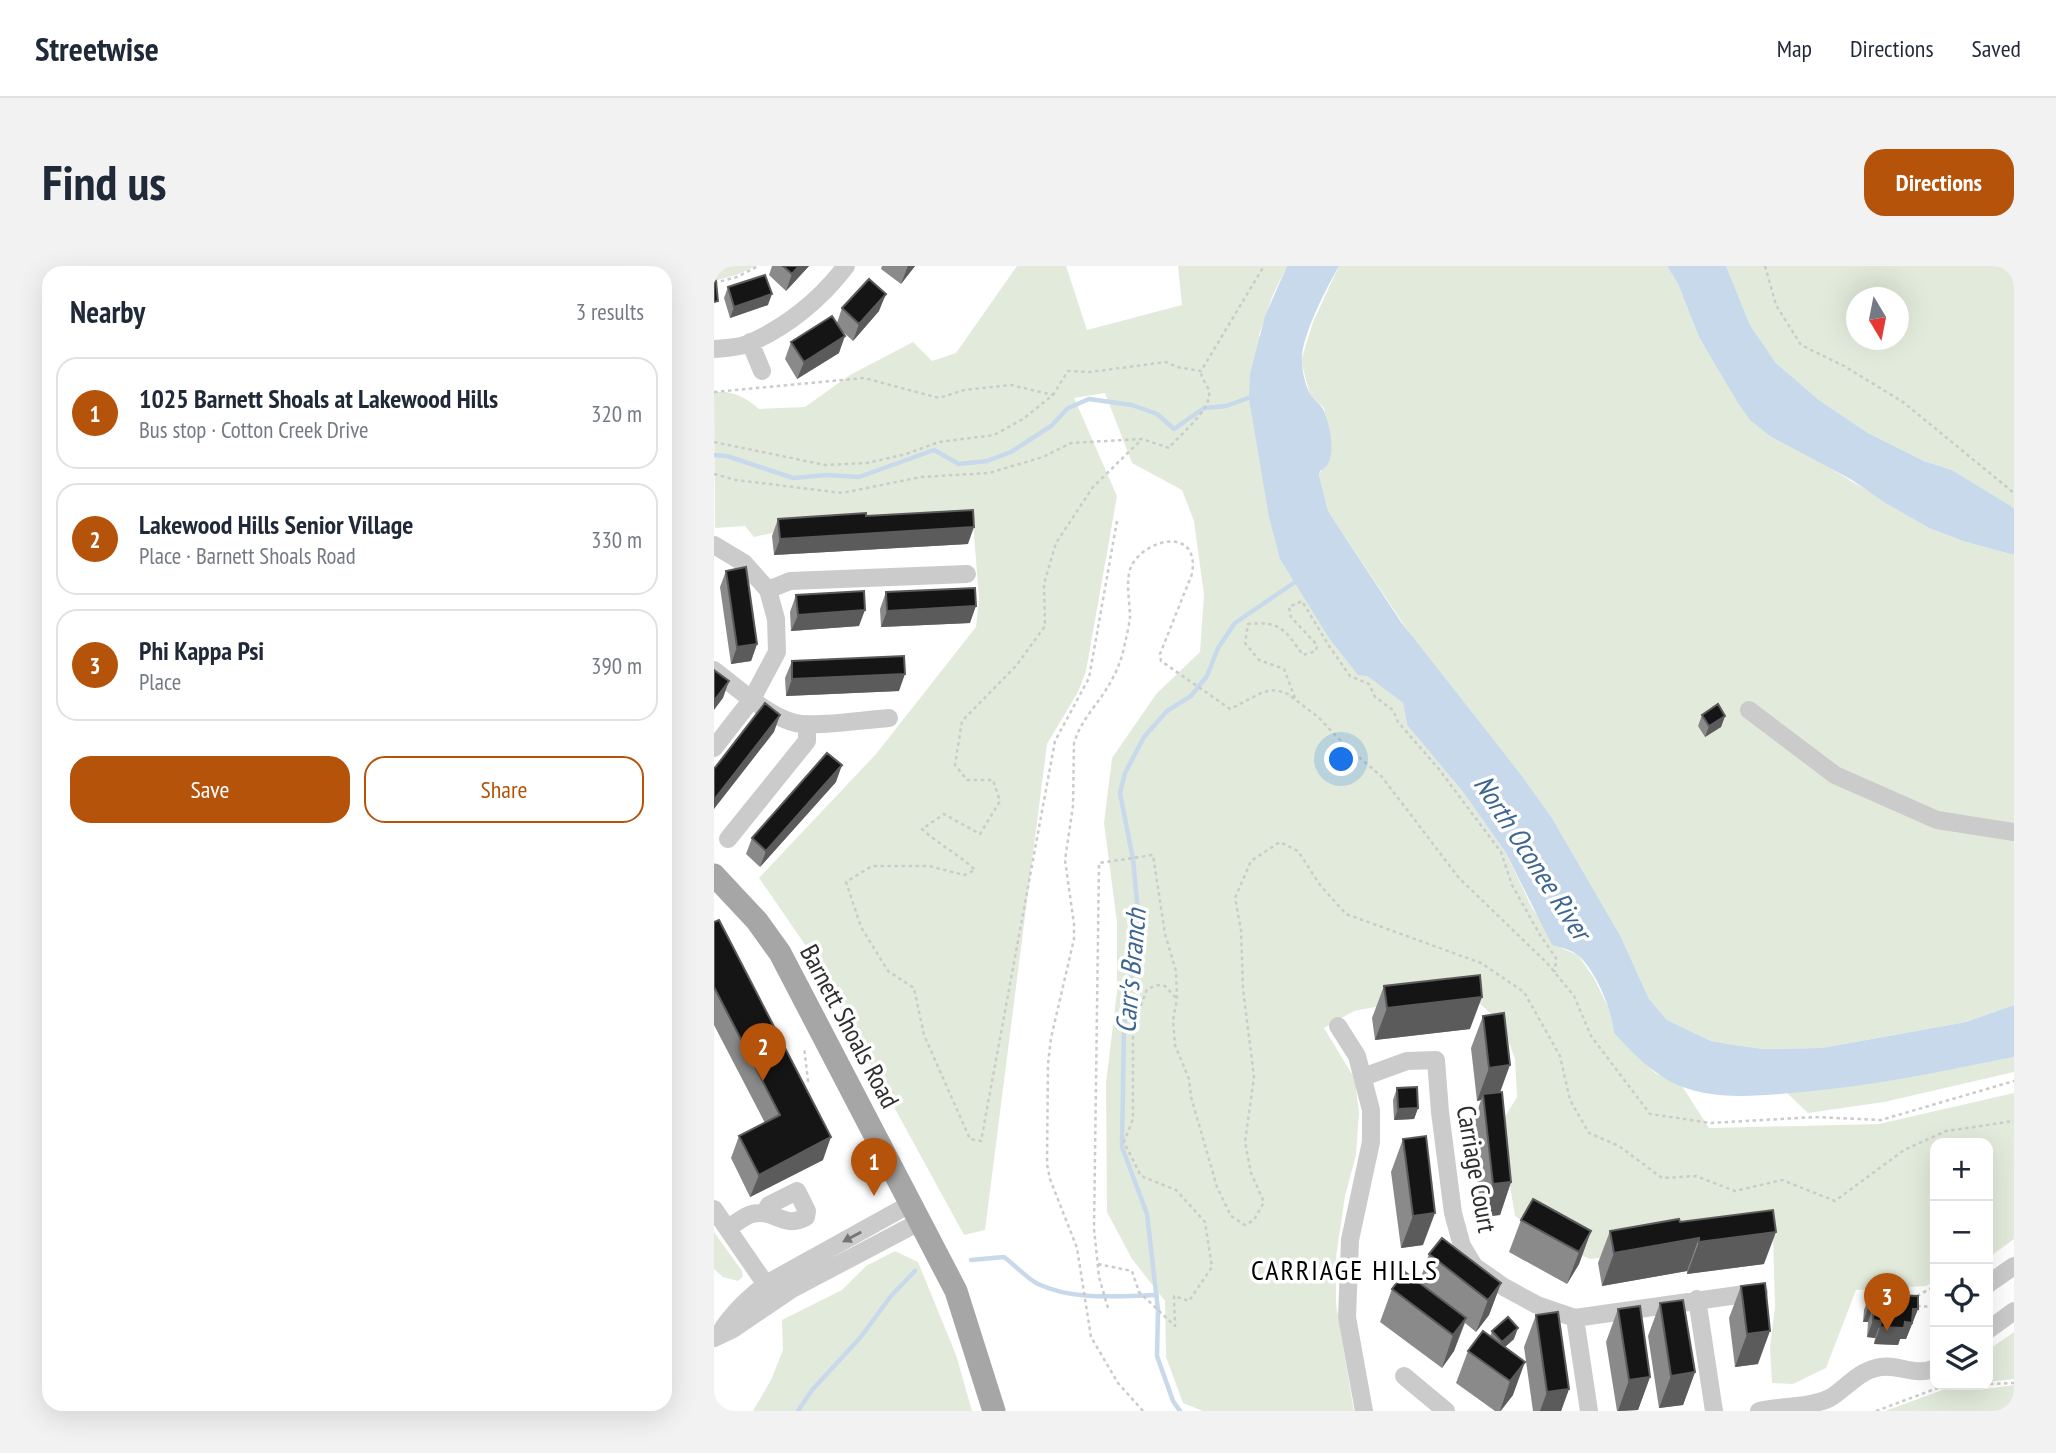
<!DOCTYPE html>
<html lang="en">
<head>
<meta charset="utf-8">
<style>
  body { margin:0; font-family:"PT Sans Narrow",sans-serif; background:#f2f2f3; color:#1f2937 }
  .controls { position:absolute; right:21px; bottom:21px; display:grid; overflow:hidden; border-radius:14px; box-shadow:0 7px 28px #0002 }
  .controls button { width:63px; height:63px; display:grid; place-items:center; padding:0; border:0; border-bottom:2px solid #e0e1e3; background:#fff; color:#1f2937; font:35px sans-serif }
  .compass { position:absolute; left:1132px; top:21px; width:63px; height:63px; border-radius:50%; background:#fff; box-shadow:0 7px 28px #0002; rotate:170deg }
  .you { position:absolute; left:628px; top:494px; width:24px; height:24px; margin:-18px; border:5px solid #fff; border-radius:50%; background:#1a73e8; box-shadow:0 0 0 10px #1a73e833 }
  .badge { display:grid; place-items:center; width:46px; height:46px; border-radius:50%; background:#b45309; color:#fff; font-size:23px; font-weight:700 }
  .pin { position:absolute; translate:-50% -58px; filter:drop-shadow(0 2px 4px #0008) }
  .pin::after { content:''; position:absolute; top:37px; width:24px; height:21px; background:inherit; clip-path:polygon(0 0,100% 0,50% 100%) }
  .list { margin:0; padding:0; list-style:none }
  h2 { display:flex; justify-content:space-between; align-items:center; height:91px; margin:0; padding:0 28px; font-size:30px }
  h2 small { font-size:23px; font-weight:400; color:#747a83 }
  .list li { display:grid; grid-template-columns:46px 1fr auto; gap:21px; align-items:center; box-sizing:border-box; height:112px; margin:0 14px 14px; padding:0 14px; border:2px solid #e0e1e3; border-radius:21px }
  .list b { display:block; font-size:26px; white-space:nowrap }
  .list p { margin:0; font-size:23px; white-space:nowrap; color:#747a83 }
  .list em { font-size:23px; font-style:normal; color:#747a83 }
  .actions { display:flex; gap:14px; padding:21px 28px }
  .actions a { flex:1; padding:16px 0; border:2px solid #b45309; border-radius:21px; text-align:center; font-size:24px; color:#b45309 }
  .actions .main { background:#b45309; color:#fff }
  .icon { flex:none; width:38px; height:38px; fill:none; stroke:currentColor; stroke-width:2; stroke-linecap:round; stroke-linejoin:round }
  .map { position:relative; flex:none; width:1300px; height:1145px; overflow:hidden; border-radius:21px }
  header { display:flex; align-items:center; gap:42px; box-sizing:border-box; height:98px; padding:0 35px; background:#fff; border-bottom:2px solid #e0e1e3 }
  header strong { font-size:33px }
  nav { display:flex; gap:38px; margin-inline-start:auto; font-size:24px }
  .intro { display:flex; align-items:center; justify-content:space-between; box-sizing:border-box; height:168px; padding:0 42px }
  h1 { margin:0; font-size:49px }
  .button { padding:18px 32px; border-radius:21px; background:#b45309; color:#fff; font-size:24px; font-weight:700 }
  main { display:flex; gap:42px; padding:0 42px }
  aside { flex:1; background:#fff; border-radius:21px; box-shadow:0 7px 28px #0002 }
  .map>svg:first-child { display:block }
  .green { fill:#e2ebdb; fill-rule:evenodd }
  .water { fill:#c7d9eb }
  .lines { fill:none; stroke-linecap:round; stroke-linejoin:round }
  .stream { stroke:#c7d9eb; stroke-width:4.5 }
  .path { stroke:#cbcbcb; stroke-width:2.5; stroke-dasharray:3.5 3.5; stroke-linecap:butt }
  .minor { stroke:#cbcbcb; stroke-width:18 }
  .major { stroke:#a6a6a6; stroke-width:23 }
  .wall { fill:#8a8a8a }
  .shaded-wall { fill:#5b5b5b }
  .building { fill:#151515; stroke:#5b5b5b; stroke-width:2 }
  .oneway { fill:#757575 }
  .labels { text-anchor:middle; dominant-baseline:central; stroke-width:7; stroke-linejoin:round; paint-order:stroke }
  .street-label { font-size:26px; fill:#2e2e2e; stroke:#fff }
  .water-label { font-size:28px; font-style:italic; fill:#3c6690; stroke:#fff }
  .neighbourhood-label { font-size:28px; letter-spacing:2px; fill:#000; stroke:#fff }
</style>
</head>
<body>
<header>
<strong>Streetwise</strong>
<nav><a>Map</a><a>Directions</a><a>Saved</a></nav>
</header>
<div class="intro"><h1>Find us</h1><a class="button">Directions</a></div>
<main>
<aside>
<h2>Nearby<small>3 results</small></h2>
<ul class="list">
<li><span class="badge">1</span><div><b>1025 Barnett Shoals at Lakewood Hills</b><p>Bus stop · Cotton Creek Drive</p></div><em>320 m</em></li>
<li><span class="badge">2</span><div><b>Lakewood Hills Senior Village</b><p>Place · Barnett Shoals Road</p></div><em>330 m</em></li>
<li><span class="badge">3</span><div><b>Phi Kappa Psi</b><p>Place</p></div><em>390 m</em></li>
</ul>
<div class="actions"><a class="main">Save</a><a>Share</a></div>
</aside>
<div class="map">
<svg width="1300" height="1145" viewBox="0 0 1300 1145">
  <rect width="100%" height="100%" fill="#fff"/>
  <path class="green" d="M0,0H42L22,9L0,15Z
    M303,0H352L373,64L468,39L464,0H573L558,31L545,69L653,410L689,437L693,459L749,526L792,587L818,642L847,682L864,689L880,712L899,751L900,767L941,807L968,820L995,862L1165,858L1300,827V973L1274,992V877H1221V1015L1212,1020L1142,1024L1112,1102L1079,1118L1058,1117L1056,1082L1061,1040L1059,972L876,993L839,978L801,950L786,859L803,831L801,793L788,758L763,735L709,732L640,745L610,762L641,813L645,847L642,889L631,930L622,991V1038L640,1145H489L469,1137L452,1091L451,1035L418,993L393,946L392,817L403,726V656L390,557L398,492L443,427L486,386L490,329L480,255L468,224L418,197L391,127L360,132L403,230L372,405L364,426L333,478L271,964L250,969L92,680L45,612L162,488L262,361L265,332L259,257L58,267L40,271L31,260L1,262L0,126C18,124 32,131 45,143L91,141L136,109L199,76L218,95L242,87Z
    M625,0H953L964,18L985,71L1004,101L1106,196L1215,262L1249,275L1300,289V739L1252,756L1108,782L1049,783L1020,779L997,775L953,754L935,733L907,671L838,552L808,510L704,380L614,245L605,209L617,184L615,167L610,142L596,129L587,95L599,56Z
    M1012,0H1300V242L1238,204L1210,195L1154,167L1105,134L1062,97L1036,59ZM1142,32H1184V74H1142Z
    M1300,791V806L1170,836L1094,847L1073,827C1150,821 1225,806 1300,791Z
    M0,966L28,1005L29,1011L24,1015L9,1011L0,1003Z
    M181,985L204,996L242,1089L258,1145H39L57,1114L69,1084L68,1054L128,1024L152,1000Z
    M1300,1066V1113L1274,1116V1084Z
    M1300,1119V1145H1171L1231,1123H1272Z"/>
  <path class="water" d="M573,0H625C613,21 585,74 588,97C588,105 592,121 596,128C600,134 607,138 610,145C616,160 625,197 606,205L605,209L614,245L687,356L808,510L838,552L907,671L935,733L953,754L997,775L1020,779L1049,783L1108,782L1252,756L1300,739V791C1226,806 1153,821 1078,827C1041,830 1001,834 966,820C938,808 920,788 900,767C898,743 882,706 865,690C858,684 846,681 838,679L792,587L749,526L693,459L689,437L653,410L644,409L615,372L566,293L555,251L535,133L536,108L551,50Z
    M953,0H1012L1036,59L1062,97L1105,134L1154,167L1210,195L1238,204L1300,242V289L1249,275L1215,262L1170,236L1138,214L1056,170L1036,154L1024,137L985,71L964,18Z"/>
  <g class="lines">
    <path class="stream" d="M0,189L13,190L79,212L112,209L145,211L220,184L245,198L273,195L297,186L337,160L354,142L375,133L418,139L443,148L460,163L490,142L512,140L537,131
      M257,994L290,991C301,999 312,1012 324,1018C360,1035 404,1030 443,1029
      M84,1145L98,1124L146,1072L177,1030L201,1005
      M466,1145L459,1135L443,1090L444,1044L433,948L408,881L410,760L425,657L419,593L406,527L411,507L430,471L453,445L477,430L493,410L504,382L521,357L584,314"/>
    <path class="path" d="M1051,0L1062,39L1087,79L1130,100L1189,136L1300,227
      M0,17L23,11L44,0
      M0,126L150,112L225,132L250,124L297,119L339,129
      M0,176L111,199L153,197L192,188L225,176L280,169L309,153L339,129L354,105L376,106L452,96L463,101L487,105L550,0
      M0,208L22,214L128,227L207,211L275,207L329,191L357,177L428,173L455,182C465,169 498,144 495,126C494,118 487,114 487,105
      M403,255L375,412L341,475L267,875L256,873L210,769L200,722L174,705L147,661L132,616L158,600H215L250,609L261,604C246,589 225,579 208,563L230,548L266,568L286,535L279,514H253L241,499L248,455L302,400L331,360L330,318L342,277L379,221L428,173
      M581,432L570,403L545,394L531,377L534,358C567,355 570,363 589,389L602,385L603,379L577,351L575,341L588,335L615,380L636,410L655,418L661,431L679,444L684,456L724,502L787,586L798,619L826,669L842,692L841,706
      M87,818L94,815L90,781
      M384,998L418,1005L425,1026L461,1060L460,1030L475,1035L498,1001L491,956L462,924L427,910L410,876L419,853V761L433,723L444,719L451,720L463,733
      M1203,1030L1221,1020
      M1203,1040L1220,1041
      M394,1042L385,1011L380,963L385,597L439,589L451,668L462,705L463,733L459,754L461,779L475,813L477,831L503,921L517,950L531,959L540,954L550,936L537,907L531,876L540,811L529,723L527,664L521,632L537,595L566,576L584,585L606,619L632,648L767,697L810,726L846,790L856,834L875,867L905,880L948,912L982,910L1021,925L1068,914L1121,935L1190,884L1232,865L1300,855
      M1248,1119L1300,1117
      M429,1145L404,1117L377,1071L363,982L336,913L333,898L334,798L337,772L360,673V658L351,594L359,540L360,477C366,456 382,440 393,422C402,408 408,393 411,377C413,369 415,359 416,351C416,335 410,311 419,297C437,270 486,263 478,308L446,388L447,395L516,443L549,426L562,424L574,428L604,451L631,479L668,511L745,612L833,697L860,730L877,770L936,848L997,857L1101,851L1167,854L1300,815
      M1162,1145L1232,1119"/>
    <path class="minor" d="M36,76L48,105
      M0,83C10,82 23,82 33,78C72,62 107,33 132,0
      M0,279L30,297L54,324L62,353L63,386L38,433L0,482
      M54,324L76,315L253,308
      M0,404C22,421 60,456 88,458C114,460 148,454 175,452
      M1035,444L1121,509L1223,554L1300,566
      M14,573L93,475V458
      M624,760L643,790L657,844V876L636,974L633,1051L650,1145
      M649,811L693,795L722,794L726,846L739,947L748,980L760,1000L790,1021L823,1039L861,1052L1045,1026
      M0,943L57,1026
      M14,962C21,958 30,950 38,948C60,942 70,964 92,951L93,945L83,925L55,939L50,947
      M1274,1018L1300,1000
      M983,1033L1000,1145
      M861,1052L875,1145
      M1274,1064L1300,1045
      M6,1067C18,1047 34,1033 52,1018L198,937
      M0,1072L19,1063L78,1023L207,955
      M690,1110L732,1145
      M1045,1145C1067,1140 1095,1142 1116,1132C1131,1123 1144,1106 1162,1102C1183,1096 1201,1112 1221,1102"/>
    <path class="major" d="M0,609L43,655L66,687L242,1025L280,1145"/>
  </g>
  <path class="wall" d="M58,0H95L72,25L55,9Z
    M168,0H201L187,18L167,3Z
    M14,21L54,39L16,52L10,32Z
    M128,42L165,45L139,75L127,64L125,87L83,113L71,93L77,76L123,57Z
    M152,250L254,278L60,289L58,270L64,253Z
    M12,305L43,378L37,395L17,398L6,321Z
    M172,326L256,357L167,361L166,343Z
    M82,329L145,360L77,365L76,346Z
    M78,395L185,425L72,430L71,412Z
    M988,449L1011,450L1007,461L991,471L984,460Z
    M122,516L46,601L32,588L38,572Z
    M0,656L109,894L36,931L17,892L25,870L51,857L0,759Z
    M670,720L756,763L661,774L658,752Z
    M769,750L786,826L797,916L786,949L767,951L758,861L767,834L763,835L757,782Z
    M683,822L704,842L700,853L680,854L679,834Z
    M689,873L709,979L687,982L677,906Z
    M807,954L877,965L865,998L853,1018L795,986Z
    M966,956L1050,998L973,1008V1005L888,1020L884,997L896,965Z
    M715,988L787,1017L775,1049L762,1066L751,1057L740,1085L728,1102L666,1056L678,1023L705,1017Z
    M1027,1020L1044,1098L1021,1101L1015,1052Z
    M1156,1028L1204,1043L1192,1073H1186L1184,1079L1160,1078L1161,1072L1153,1071L1154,1056H1149L1150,1044Z
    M946,1037L981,1106L969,1139L945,1142L934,1070Z
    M904,1043L936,1111L924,1144L903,1145L892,1076Z
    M822,1049L855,1123L847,1145H819L810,1081Z
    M778,1065L800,1073L791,1081L799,1129L787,1145H781L742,1117L754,1085L776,1071Z"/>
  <path class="shaded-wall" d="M85,0H95L72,25L78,8Z
    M194,0H201L187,18L193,2Z
    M58,28L54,39L16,52L20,41Z
    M172,28L165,45L139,75L145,58Z
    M131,70L125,87L83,113L90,96Z
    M260,261L254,278L60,289L66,273Z
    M262,340L256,357L167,361L173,345Z
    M151,344L145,360L77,365L84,349Z
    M43,378L37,395L17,398L23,381Z
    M191,408L185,425L72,430L78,413Z
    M15,415L9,432L0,444V435Z
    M66,449L60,466L0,543V534Z
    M1011,450L1007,461L991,471L995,460Z
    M128,499L122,516L46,601L52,585Z
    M768,731L756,763L661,774L673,742Z
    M796,799L784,832L769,828L767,834L763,835L775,802Z
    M704,842L700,853L680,854L684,843Z
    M117,871L109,894L36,931L45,909Z
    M797,916L786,949L767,951L779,918Z
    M721,947L709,979L687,982L699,950Z
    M877,965L865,998L853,1018L865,986Z
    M1062,966L1050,998L973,1008L985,976Z
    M985,972L973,1005L888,1020L900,987Z
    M787,1017L775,1049L762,1066L774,1034Z
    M1155,1039H1160L1154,1056H1149Z
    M1199,1043H1204L1192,1073H1186L1184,1079L1160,1078L1166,1061L1191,1056Z
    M752,1052L740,1085L728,1102L739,1069Z
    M1159,1054L1167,1055L1161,1072L1153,1071Z
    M804,1062L800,1073L784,1087L788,1076Z
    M1056,1065L1044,1098L1021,1101L1033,1068Z
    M811,1096L799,1129L786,1145L796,1115Z
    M981,1106L969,1139L945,1142L957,1110Z
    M936,1111L924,1144L904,1145L915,1114Z
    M855,1123L847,1145H826L833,1126Z"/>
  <path class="building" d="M69,0H85L78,8Z
    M51,9L58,28L20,41L14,21Z
    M155,13L172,28L145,58L128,42Z
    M2,15L4,35L0,36V16Z
    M118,50L131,70L90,96L77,76Z
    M259,244L260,261L66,273L64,253L152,247V250Z
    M32,301L43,378L23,381L12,305Z
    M261,322L262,340L173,345L172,326Z
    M150,325L151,344L84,349L82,329Z
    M190,390L191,408L78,413V395Z
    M0,404L15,415L0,435Z
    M51,437L66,449L0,534V503Z
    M1004,438L1011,450L995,460L988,449Z
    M113,487L128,499L52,585L38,572Z
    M5,654L117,871L45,909L25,870L66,849L0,721V656Z
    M766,709L768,731L673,742L670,720Z
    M790,747L796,799L775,802L769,750Z
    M703,821L704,842L684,843L683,822Z
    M788,826L797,916L779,918L769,828Z
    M712,870L721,947L699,950L689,873Z
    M819,933L877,965L865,986L807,954Z
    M1059,944L1062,966L985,976V972L900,987L896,965L965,953L966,956Z
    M728,972L787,1017L774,1034L715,988Z
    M691,1006L752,1052L739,1069L678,1023Z
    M1051,1017L1056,1065L1033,1068L1027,1020Z
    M1156,1028L1204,1030V1043H1199L1198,1057L1191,1056L1190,1062L1166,1061L1167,1055L1159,1054L1160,1039H1155Z
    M969,1034L981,1106L957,1110L946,1037Z
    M926,1040L936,1111L915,1114L904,1043Z
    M844,1046L855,1123L833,1126L822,1049Z
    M794,1051L804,1062L788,1076L778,1065Z
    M769,1065L811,1096L796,1115L754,1085Z"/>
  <defs><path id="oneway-solid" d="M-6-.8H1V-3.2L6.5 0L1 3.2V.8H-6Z" transform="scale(1.75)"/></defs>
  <use class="oneway" href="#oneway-solid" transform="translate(138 971) rotate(152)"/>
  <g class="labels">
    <g class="street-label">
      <text transform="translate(136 760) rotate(62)">Barnett Shoals Road</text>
      <text transform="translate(763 903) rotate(80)">Carriage Court</text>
    </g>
    <g class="water-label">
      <text transform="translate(819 591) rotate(57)">North Oconee River</text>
      <text transform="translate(416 705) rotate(-85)">Carr's Branch</text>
    </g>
    <g class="neighbourhood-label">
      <text x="631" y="1003">CARRIAGE HILLS</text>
    </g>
  </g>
</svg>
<div class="controls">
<button>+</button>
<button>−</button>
<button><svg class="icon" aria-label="locate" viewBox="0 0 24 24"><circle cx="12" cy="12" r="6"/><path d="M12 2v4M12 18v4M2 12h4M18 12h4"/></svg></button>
<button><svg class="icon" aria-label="layers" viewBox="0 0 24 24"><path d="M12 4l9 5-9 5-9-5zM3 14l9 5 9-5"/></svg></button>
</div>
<svg class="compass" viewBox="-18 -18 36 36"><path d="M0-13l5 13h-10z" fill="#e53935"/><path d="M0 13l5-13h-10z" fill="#747a83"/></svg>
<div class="you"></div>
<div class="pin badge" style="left:160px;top:930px">1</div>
<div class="pin badge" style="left:49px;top:815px">2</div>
<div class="pin badge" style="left:1173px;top:1065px">3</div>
</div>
</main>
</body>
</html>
